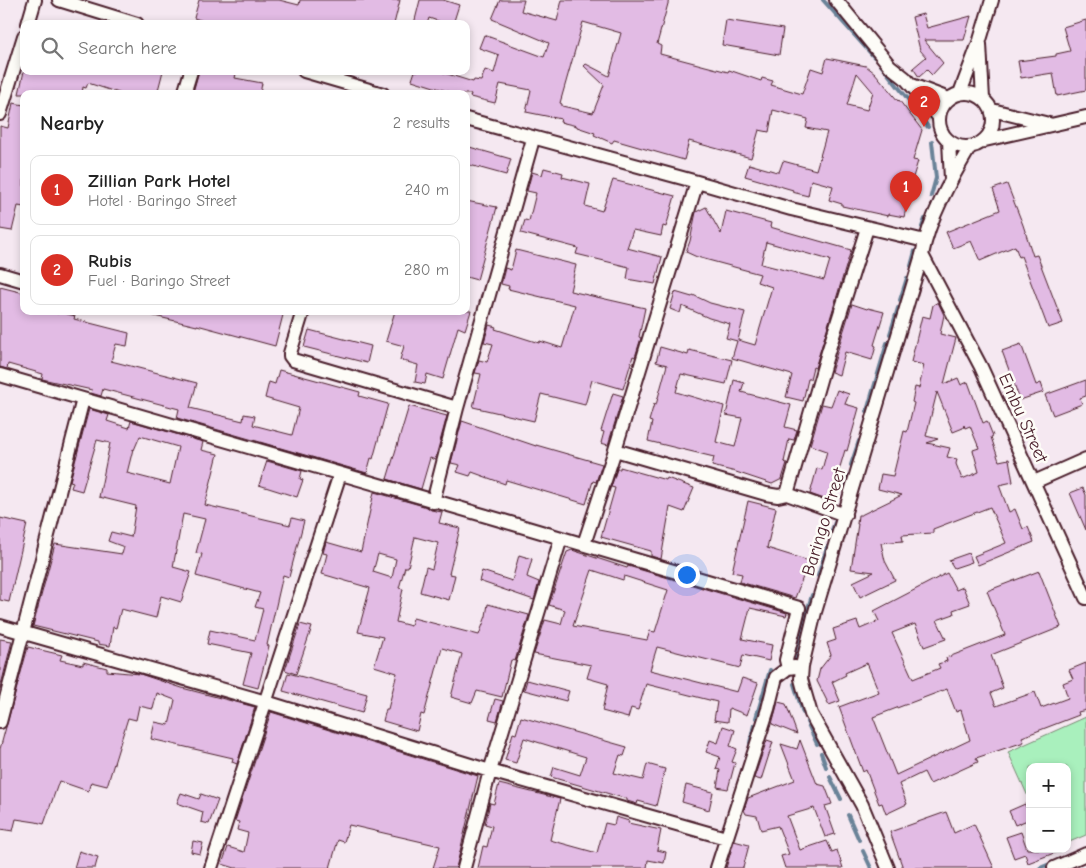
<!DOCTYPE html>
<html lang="en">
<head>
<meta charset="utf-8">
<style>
  body { margin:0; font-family:"Comic Neue",sans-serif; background:#f6f6f6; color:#222 }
  .controls { position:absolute; right:15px; bottom:15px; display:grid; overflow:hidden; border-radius:10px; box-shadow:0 2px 8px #0003 }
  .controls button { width:45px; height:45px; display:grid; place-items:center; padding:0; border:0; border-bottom:1px solid #e0e0e0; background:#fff; color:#222; font:25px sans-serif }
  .you { position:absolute; left:686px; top:574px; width:18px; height:18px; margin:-12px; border:4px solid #fff; border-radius:50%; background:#1a73e8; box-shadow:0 0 0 8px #1a73e833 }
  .badge { display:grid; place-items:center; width:32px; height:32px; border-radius:50%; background:#d93025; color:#fff; font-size:16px; font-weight:700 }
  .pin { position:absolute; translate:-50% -41px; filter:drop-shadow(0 1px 2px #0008) }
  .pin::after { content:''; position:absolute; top:26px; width:18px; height:15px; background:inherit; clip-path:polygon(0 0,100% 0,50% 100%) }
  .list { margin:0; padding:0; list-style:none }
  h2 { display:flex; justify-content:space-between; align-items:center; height:65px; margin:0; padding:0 20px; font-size:21px }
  h2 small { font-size:16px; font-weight:400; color:#767676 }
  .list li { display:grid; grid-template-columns:32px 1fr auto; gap:15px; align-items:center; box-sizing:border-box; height:70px; margin:0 10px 10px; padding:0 10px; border:1px solid #e0e0e0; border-radius:10px }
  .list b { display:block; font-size:19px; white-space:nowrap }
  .list p { margin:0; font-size:16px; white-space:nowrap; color:#767676 }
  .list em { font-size:16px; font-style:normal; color:#767676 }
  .icon { flex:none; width:28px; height:28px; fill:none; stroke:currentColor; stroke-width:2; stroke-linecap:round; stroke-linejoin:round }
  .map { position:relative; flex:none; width:1086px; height:868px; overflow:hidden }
  .search { position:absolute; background:#fff; box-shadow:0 2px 8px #0003; left:20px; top:20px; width:450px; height:55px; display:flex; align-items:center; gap:12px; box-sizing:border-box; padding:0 18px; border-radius:10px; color:#767676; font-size:19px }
  .panel { position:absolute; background:#fff; box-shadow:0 2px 8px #0003; left:20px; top:90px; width:450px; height:225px; border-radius:10px }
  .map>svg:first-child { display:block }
  .green { fill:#a9f0bd; stroke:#7a8874 }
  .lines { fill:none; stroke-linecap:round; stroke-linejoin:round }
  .stream { stroke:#6b8398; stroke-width:4 }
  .building { fill:#e2bbe4; stroke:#4a1f2b; fill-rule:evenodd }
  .minor-casing { stroke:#4a1f2b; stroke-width:16 }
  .minor { stroke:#fdfcf7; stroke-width:12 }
  .labels { text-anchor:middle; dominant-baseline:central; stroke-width:5; stroke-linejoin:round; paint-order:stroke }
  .street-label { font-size:18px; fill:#4a1f2b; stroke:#fdfcf7 }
</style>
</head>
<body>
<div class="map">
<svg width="1086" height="868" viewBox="0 0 1086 868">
  <rect width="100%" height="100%" fill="#f5e8f1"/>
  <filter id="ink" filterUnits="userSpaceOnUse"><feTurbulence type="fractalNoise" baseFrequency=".02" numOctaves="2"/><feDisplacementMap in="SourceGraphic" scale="10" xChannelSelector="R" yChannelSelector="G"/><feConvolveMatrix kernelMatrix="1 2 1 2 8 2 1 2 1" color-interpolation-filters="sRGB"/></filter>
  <g filter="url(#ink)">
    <path class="green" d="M1086,717V835L1067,843V767H1030V801L1008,752Z"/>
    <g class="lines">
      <path class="stream" d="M823,0L874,57
        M881,65L915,108L928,127
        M931,196L936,178L932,142
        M922,227L925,219
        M911,266L915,251
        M900,300L907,278
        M890,334L898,308
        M867,411L887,343
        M851,465L859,441
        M845,490L849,475
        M830,535L836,520
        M818,576L827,547
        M794,664L796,648L812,595
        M794,684L803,713
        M756,718L770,670
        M807,722L817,744
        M750,743L754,725
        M821,753L826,767
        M830,777L841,799
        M848,815L859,840
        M863,851L871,868
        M1040,868L1052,863"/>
    </g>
    <path class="building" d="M199,0H279L299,5L300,0H400L394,24H213L194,18Z
      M420,0H443L459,5L453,24H447L429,18L427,24H414Z
      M500,0H524L521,11L557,21L562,0H669L657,44L661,46L660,54L728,72L729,70L761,81L762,78L773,81L771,85L802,94L811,68L823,72L827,58L866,66L875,73L898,101L899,100L922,130L913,160L918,161L906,200H908L904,217L888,214V216L842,206V204L829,200L833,186L811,180L808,196L792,192L793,190L745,176L749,164L777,172H779L783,161L816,170L827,132L806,128L808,119L773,110L769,132L759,130L751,158L689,141L684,160L614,140L612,143L594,135L595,133L577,127V126L560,122L561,119L526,112L531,90L500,84L495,103L470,97L471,94H456L412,80L415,71H438L473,82L474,80L481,81L485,70L494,73L499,55L479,48L484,35L544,57L549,43L492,19ZM583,22L621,33L609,76L586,64L584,66L604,85L593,113L562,106V104L560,103ZM857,73L873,92L867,110L847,105Z
      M923,14L927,28L971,16L964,40H924L943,63L932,75L927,70L919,77L913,68L926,57L920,50L912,17Z
      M726,20L783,29L779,55L722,45Z
      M1086,20V90L1057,96L1053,73L1021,78L1018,61L1056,56V54L1070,51L1063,27Z
      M24,71H163L157,94H122L88,83L86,88L83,87L82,94H19Z
      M199,71H221L236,74L235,78L262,83L260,94H204L193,92Z
      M13,103L24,105V207L18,206L12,231L0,229V126L8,128Z
      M466,146L511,159L506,175L466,164Z
      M544,168L563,173L562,177L590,184L585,206L602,211L613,180L675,196L666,227L663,226L661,236L633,230L627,248L662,257L655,284L627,279L629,267L576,254L578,248L521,233L525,220L529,221L536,193L527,191L532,172L542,175Z
      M1007,184L1023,225L1033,256L1037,255L1063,323L1048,328L1021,256L1019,257L1015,246L980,261L971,241L953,248L946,232L1000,210L993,189Z
      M466,201L497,207L477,280L466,277Z
      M706,207L721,234L726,211L771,223L770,227L851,250L815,368L813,367L810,379H808L803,401L786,397L792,375L732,358L737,341L726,338L730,324L709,318L682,306L680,313L670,309L675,292L692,297L693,295L710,303L745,312L738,340L755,345L772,287L757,282L760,274L697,257L686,252L690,241L696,212ZM766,242L830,260L824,280L761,264Z
      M516,250L576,265L570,291L645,308L639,337L641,338L635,357L633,356L623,389L592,380L585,405L541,394L534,421L473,407L481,374L475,373L479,360L487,362L493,344L484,342L489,325L496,327L495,329L539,343L540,341L562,348L575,305L508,289L509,286L501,284L505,268L511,270Z
      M0,287L24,293V311H49L58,314L59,312L75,316L74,319L129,333L127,346L116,344L111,361L197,383L190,408L243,421L244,414L255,416L253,425L292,435L299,408L265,398L269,382L275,384L279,370L360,392L359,396L388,404L373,459L371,458L367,473L177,418L179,409L103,389L101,396L91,393L92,390L42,379L43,374L8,364L7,369L0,367Z
      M938,302L944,315L940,334L956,338L944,384L958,378L961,385L968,382L983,423L987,421L993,436L991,437L999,461L1009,459L1013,482L999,485L1009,512L1015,509L1023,529L1028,527L1034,542L978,565L974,556L1006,543L990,507L933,529V533L902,535L903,541L881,543L885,561L895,580L860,597L853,582L874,572L851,569L858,524H857L858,515H861L902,495L878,489L881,474L893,476L904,431L907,432L914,403L912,402L915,387L919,388L924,365L911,362L922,316L930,318L933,305ZM937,392L953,432L963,428L964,425L965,428L970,426L979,448L973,450L979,472L962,479L956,464L957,459L947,457L950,448L927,443L938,439L926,436Z
      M852,304L867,309L868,308L884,312L874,345L876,346L872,360L845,352L839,375L831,372Z
      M151,311H284L275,346L197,325V326L150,315Z
      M395,311H471L465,330L458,327L443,379L427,374L425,384L415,382L418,365L400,360L404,346L386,341Z
      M309,330L371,346L367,363L304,347Z
      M1021,344L1036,385L1041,383L1044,392L1020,400L1002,351Z
      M660,347L688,355L689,350L732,360L726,384L681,374L676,392L724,406L716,442L735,447L742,418L726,415L734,380L744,383L741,392L791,405L785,427L797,430L794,440L789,439L784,462L787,463L782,479L772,484L736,472L712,466L714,457L648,441L652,422L649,421L654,404L656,405L667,365L656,362Z
      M1086,380V396L1080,398L1082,404L1053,415L1045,395Z
      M837,390L849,394L845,404L859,408L847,451L845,450L830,501L810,494L817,468L822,470L827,451L810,445L822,404L831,406Z
      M613,393L623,396L608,445L601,443L604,432L601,431Z
      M409,406L447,416L435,460L430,458L421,489L387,479Z
      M89,409L109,415L107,421L129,428L131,421L203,442L201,450L218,454L205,505L290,525L292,518L304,521L289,577L283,575L267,645L269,646L258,688L243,684L251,653L207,644L210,630L255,640L263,609L255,607L260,593L196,576L202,554L196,553L205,519L183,514L173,567L191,572L181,602L161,596L156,618L121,609L116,628L113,627L110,646L98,644V642L33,626L55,544L122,554L124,547L108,541L111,532L131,537L136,506L99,497L110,443L97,440L82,491L71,488L73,482L70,481ZM140,436L178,447L170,484L127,473L133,449L134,450Z
      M462,421L536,446V445L602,464L596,482L593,481L586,504L506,480L505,484L472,472L470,476L457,472L460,465L451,463Z
      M267,461L302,471L300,479L303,480L297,497L259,485Z
      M620,467L666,480L667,478L694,488L684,512L670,507L661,559L651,556V551L601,537L615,488L611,487L617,469H620Z
      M1083,488L1086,495V530L1070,493Z
      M374,492L427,507L431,510L442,512L439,523L460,528L449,574L455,575L449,600L420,592L426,567L432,569L438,543L415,537L408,567H405L399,588L403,589L396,622L411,626L413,618L479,635L486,616L488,604L529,615L515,661L511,660L502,697L477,691L472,703L451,697L462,654L442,648L424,715L421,714L417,731L383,721L386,709H388L397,673L374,666L383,637L358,632L370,588L322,574L327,554L323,553L326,542L361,552ZM378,554L396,559L392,578L373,572Z
      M748,501L776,508L767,548L809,561L795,598L740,582L742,574L732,572Z
      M0,518L27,524L9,602L0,600Z
      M572,550L627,568L628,566L787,613L786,616L750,608L742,639L772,645L769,661L743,655L740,668L657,647L650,670L737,692L742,678L758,683L747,715L729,708L728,722L714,720L717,702L646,684L638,710L631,708L628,718L602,711L608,684L587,678L591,665L534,654L545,620L561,624L565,610L549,605L567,552ZM592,570L623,580L624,576L668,590L655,632L650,631L647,640L573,626Z
      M969,553L972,562L954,568L949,560Z
      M519,555L532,559L527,577L539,582L534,600L479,581L482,571L512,581Z
      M1039,571L1061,627L991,655L1003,688L991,693L996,706L1035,692L1041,708L1068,698L1063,683L1073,679L1069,670L1086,663V710L1078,712L1079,715L1022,737L1024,742L976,758L978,762L930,784L924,772L899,784L907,804L886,814L882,803L879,804L866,770L863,772L839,707L879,692L867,663L845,673L846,675L832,682L840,701L829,705L817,681L820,669L831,655L827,643L836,640L833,629L857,621L860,629L879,621L874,611L947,573L956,590L963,587L970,604L953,610L954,614L937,620L946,639L924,647L915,624L892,633L913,679L940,668L938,664L947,661L946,658L1005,635L987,591ZM947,689L956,712L961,710L970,740L896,775L873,717Z
      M300,624L312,627L296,674L285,670Z
      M0,639L12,641L0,689Z
      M28,647L62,655L60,660L83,665V662L107,668V671L140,674L182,688L255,707L237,764L232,762L233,758L151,739L155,722L169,725L175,700L157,693L153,709L139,706L136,720L128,718L107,786L91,782L88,791L59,781L44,824L36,822L16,819L13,831L0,829V749Z
      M288,673L367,694L362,713L283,691Z
      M527,680L569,691L566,701L524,690Z
      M495,699L503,701L497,721L489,719Z
      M778,702L786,704L797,734L772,724Z
      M271,712L478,776L456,868H433L440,846L349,825L344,842L338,840L330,868H235L222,864L228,847L244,852L248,833L237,830L239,822L235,821Z
      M521,717L627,747L624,756L620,755L614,773L643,780L647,764L665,769L656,806L638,801L637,804L627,801V799L551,777L554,767L580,775L586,757L524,738L516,763L505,760L513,733L516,734Z
      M723,726L735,730L730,746L737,749L732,762L735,763L728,789L717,787L720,770L716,769L720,757L706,752L710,740L718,743Z
      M767,740L773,742L761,780L754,778Z
      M800,740L817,784L825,786L832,804L825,806L835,834L825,837L814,808L787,816L800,850L827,841L832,852L837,850L843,868H785L781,856L789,854L778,826L761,830L757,816L746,814L744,810L748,798L795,780L781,744L797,749Z
      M499,784L560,799L550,840L597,853L605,823L614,825L616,817L629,821L628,823L661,830L657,850L666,852L664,863L648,860L647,868H478L483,846L487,847L492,826L485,824L490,803L494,804Z
      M686,785L713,792L709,810L682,802Z
      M181,793L199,799L201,794L218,800L209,824L201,822L203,812L177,803Z
      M1025,804L1030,819L1015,825L1009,811Z
      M946,812L954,833L974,824L994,868H903L890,832Z
      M1021,832L1027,849L1062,850L1028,863L1025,854L1014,858L1006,837Z
      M193,841L203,843L200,854L191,852Z
      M734,841L749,845L743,868H726Z
      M79,851L98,857L95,868H74Z"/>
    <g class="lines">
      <defs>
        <path id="minor" d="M59,0L137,24
          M836,0L890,66L905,78L939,117
          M28,24L35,0
          M980,44L983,99
          M304,71L383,94
          M912,85L949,99
          M939 120a27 27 0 1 1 54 0a27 27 0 1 1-54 0Z
          M960,93L980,40L992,0
          M184,94L191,71
          M992,110L1049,124
          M0,114L24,36
          M466,119L697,182L791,209L925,241
          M985,140L1086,117
          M949,141L951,179
          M922,255L981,367L1086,598
          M0,274L24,281
          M303,311L290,353V356L293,360L457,408
          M0,375C267,452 533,529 799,608L786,660L788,668
          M615,450L766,494L778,496L787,494L828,352L867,228
          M1034,482L1086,459
          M787,494L845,515
          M433,502L457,408L533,139
          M584,544L615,450L697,182
          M0,626L266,702L490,771L726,838
          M0,722L83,399
          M211,868L340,474
          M464,868L490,771L561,538
          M717,868L768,709L776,677L788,668L795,667
          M888,868L862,805L811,714L804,690L801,679L802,666L815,612L922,255C929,218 951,179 970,147
          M1054,868L1086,854"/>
      </defs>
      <use href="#minor" class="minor-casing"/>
      <use href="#minor" class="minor"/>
    </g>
  </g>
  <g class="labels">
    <g class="street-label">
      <text transform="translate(1023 418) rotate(66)">Embu Street</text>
      <text transform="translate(824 522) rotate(-73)">Baringo Street</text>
    </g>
  </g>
</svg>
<div class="controls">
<button>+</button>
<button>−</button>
</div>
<div class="you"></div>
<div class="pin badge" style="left:906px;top:212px">1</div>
<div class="pin badge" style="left:924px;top:127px">2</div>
<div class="search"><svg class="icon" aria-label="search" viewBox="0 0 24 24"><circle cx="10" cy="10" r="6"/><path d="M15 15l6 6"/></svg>Search here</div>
<section class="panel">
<h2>Nearby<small>2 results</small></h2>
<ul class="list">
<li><span class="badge">1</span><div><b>Zillian Park Hotel</b><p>Hotel · Baringo Street</p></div><em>240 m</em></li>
<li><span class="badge">2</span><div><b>Rubis</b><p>Fuel · Baringo Street</p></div><em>280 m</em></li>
</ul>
</section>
</div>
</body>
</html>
